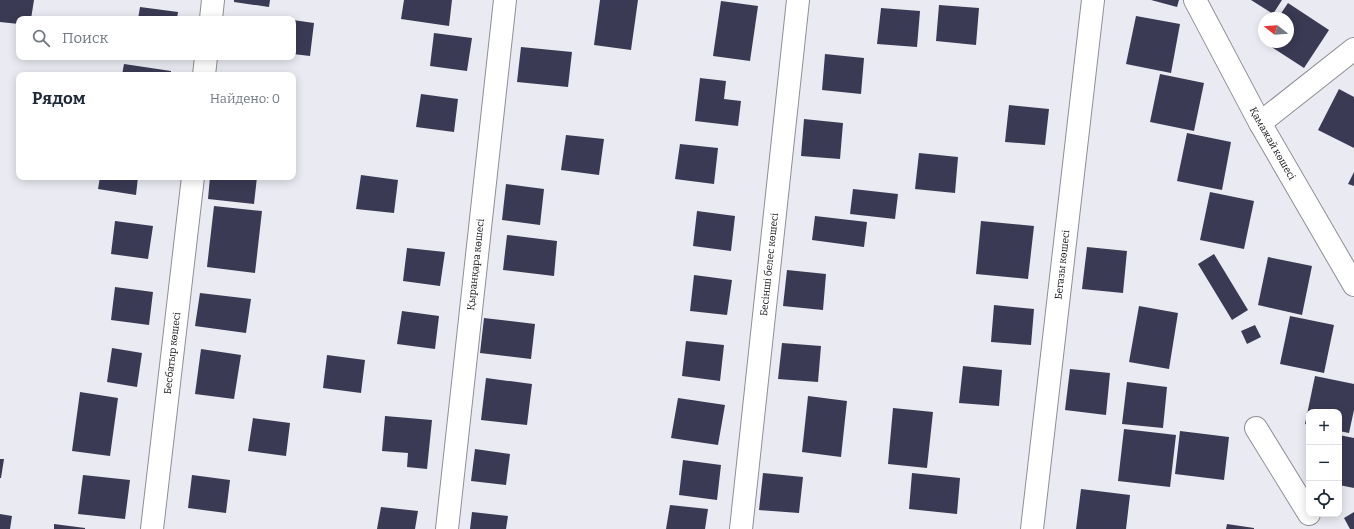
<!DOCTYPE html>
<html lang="ru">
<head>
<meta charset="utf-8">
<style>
  body { margin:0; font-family:Bitter,serif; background:#f2f2f3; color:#1f2937 }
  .controls { position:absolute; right:12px; bottom:12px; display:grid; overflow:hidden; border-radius:8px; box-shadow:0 2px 10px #0003 }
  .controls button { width:36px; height:36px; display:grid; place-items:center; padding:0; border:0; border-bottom:1px solid #e0e1e3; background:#fff; color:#1f2937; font:20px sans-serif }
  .compass { position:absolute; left:1258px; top:12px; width:36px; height:36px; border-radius:50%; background:#fff; box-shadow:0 2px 10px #0003; rotate:287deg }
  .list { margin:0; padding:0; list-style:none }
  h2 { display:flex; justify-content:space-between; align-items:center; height:52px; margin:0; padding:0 16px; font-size:17px }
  h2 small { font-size:13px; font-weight:400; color:#747a83 }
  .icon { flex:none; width:22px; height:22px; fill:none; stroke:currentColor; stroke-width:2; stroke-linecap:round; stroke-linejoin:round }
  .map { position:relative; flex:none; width:1354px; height:529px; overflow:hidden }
  .search { position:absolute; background:#fff; box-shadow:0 2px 10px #0003; left:16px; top:16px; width:280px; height:44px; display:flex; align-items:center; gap:10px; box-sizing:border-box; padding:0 14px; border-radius:8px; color:#747a83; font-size:15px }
  .panel { position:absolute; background:#fff; box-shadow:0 2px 10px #0003; left:16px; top:72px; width:280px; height:108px; border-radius:8px }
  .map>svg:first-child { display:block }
  .building { fill:#3b3a54 }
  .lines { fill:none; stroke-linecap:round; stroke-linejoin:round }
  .minor-casing { stroke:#8e8e95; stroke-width:24 }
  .minor { stroke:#fff; stroke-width:22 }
  .labels { text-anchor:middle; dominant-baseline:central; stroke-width:4; stroke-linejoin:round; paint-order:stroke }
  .street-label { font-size:10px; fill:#161619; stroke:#f7f8fe }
</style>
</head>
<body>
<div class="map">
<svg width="1354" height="529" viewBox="0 0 1354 529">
  <rect width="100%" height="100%" fill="#eaeaf2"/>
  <path class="building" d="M0,0H34L31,19H19V24L0,22Z
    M234,0H270L269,7L234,2Z
    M404,0H452L449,26L401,19Z
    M600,0H638L631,50L594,45Z
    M1151,0H1179L1177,7Z
    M1251,0H1282L1273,14Z
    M721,1L758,6L750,61L713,56Z
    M1288,3L1329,30L1304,68L1264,42H1288V18H1278Z
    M939,5L979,8L976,45L936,41Z
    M140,7L178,12L177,19H138Z
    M881,8L920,11L917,47L877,44Z
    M1136,16L1180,24L1171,73L1126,64Z
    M293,20L314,23L310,56L293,54Z
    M434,33L472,38L467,71L430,66Z
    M521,47L572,52L568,87L517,82Z
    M825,54L864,58L861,94L822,90Z
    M124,64L171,71V75H122Z
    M1160,74L1204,83L1194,131L1150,122Z
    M700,78L726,81L724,99L741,101L738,126L695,121Z
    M1339,89L1354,97V148L1318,130Z
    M293,90H296L294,109H293Z
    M421,94L458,99L454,132L416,127Z
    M1009,105L1049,109L1045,145L1005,142Z
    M804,119L843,123L840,159L801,156Z
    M1187,133L1231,142L1222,190L1177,181Z
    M566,135L604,139L599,175L561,170Z
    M680,144L718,148L714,184L675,179Z
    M919,153L958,157L955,193L915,189Z
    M1354,172V186L1348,184Z
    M361,175L398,180L394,213L356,209Z
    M100,177H138L136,195L98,189Z
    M210,177H257L254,204L208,199Z
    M506,184L544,189L540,225L502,220Z
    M853,189L898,194L895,219L850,214Z
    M1210,192L1254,201L1244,249L1200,240Z
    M214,206L262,211L255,273L207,267Z
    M697,211L735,216L731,251L693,246Z
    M815,216L867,222L864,247L812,240Z
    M115,221L153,226L148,259L111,254Z
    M981,221L1034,226L1028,279L976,274Z
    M507,235L557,241L554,276L503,270Z
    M1087,247L1127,251L1123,293L1082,289Z
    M407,248L445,252L440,286L403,281Z
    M1214,254L1248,310L1232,320L1198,264Z
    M1268,257L1312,266L1302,315L1258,305Z
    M787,270L826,274L823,310L783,306Z
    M694,275L732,280L727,315L690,311Z
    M115,287L153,292L149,325L111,320Z
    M200,293L251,299L246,333L195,326Z
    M994,305L1034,309L1031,345L991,342Z
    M1139,306L1178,313L1169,369L1129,362Z
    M402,311L439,316L435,349L397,344Z
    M1290,316L1334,325L1324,373L1280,364Z
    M484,318L535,324L531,359L480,353Z
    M1255,325L1261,337L1247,344L1241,331Z
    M686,341L724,345L720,381L682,376Z
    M782,343L821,346L818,382L778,379Z
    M112,348L142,353L137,387L107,382Z
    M201,349L241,355L234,399L195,394Z
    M327,355L365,360L361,393L323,388Z
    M963,366L1002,370L999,406L959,403Z
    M1070,369L1110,373L1106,415L1065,410Z
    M1315,376L1354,384V410L1349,433L1339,431V412H1309V425L1305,424Z
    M486,378L532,384L527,425L481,420Z
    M1127,382L1167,387L1163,428L1122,424Z
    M80,392L118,398L110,456L72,451Z
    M808,396L847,401L841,457L802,452Z
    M678,398L725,405L718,445L671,438Z
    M893,408L933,412L927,468L888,464Z
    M385,416L432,420L427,469L407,467L408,453L382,451Z
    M253,418L290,423L286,456L248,451Z
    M1124,429L1176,435L1170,487L1118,481Z
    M1180,431L1229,437L1224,480L1175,474Z
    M1339,435L1354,438V488L1339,485Z
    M475,449L510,454L506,485L471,481Z
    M0,459H4L1,478H0Z
    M683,460L721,465L717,500L679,495Z
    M763,473L803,477L799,513L759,510Z
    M912,473L960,478L957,514L909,509Z
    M83,475L130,480L125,519L78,514Z
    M192,475L230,480L226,513L188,508Z
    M1081,489L1130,495L1126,529H1076Z
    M670,505L708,509L705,529H666Z
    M381,507L418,511L415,529H377Z
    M472,512L508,516L506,529H470Z
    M1354,512V529H1350L1344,518Z
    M0,514L12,516L10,529H0Z
    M54,524L85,528V529H54Z
    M1227,524L1254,528V529H1226Z"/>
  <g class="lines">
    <defs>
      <g id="minor">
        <path id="s1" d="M1195,0L1260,123L1354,285"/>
        <path d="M211,19L213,0"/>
        <path d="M204,75L206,57"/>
        <path d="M1260,123L1354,49"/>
        <path d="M1256,428L1309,514"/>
        <path id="s2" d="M152,529L193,177"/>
        <path id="s3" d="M447,529L505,0"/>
        <path id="s4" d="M741,529L798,0"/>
        <path id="s5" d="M1032,529L1093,0"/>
      </g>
    </defs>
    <use href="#minor" class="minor-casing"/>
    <use href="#minor" class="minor"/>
  </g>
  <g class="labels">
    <g class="street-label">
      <text stroke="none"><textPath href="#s1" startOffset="163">Қамажай көшесі</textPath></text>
      <text stroke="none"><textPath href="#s3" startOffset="266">Қыранқара көшесі</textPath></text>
      <text stroke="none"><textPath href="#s4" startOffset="266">Бесінші белес көшесі</textPath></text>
      <text stroke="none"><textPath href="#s5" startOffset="266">Бегазы көшесі</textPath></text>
      <text stroke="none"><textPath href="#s2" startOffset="177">Бесбатыр көшесі</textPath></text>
    </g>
  </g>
</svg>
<div class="controls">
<button>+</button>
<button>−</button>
<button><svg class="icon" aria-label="locate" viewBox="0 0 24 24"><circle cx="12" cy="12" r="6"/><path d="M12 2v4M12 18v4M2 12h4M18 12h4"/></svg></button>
</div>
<svg class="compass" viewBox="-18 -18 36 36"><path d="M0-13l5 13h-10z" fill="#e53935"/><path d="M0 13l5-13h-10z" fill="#747a83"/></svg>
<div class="search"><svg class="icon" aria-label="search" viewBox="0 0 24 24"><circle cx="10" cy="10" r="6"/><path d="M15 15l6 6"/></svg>Поиск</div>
<section class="panel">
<h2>Рядом<small>Найдено: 0</small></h2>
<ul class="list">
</ul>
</section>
</div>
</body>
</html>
